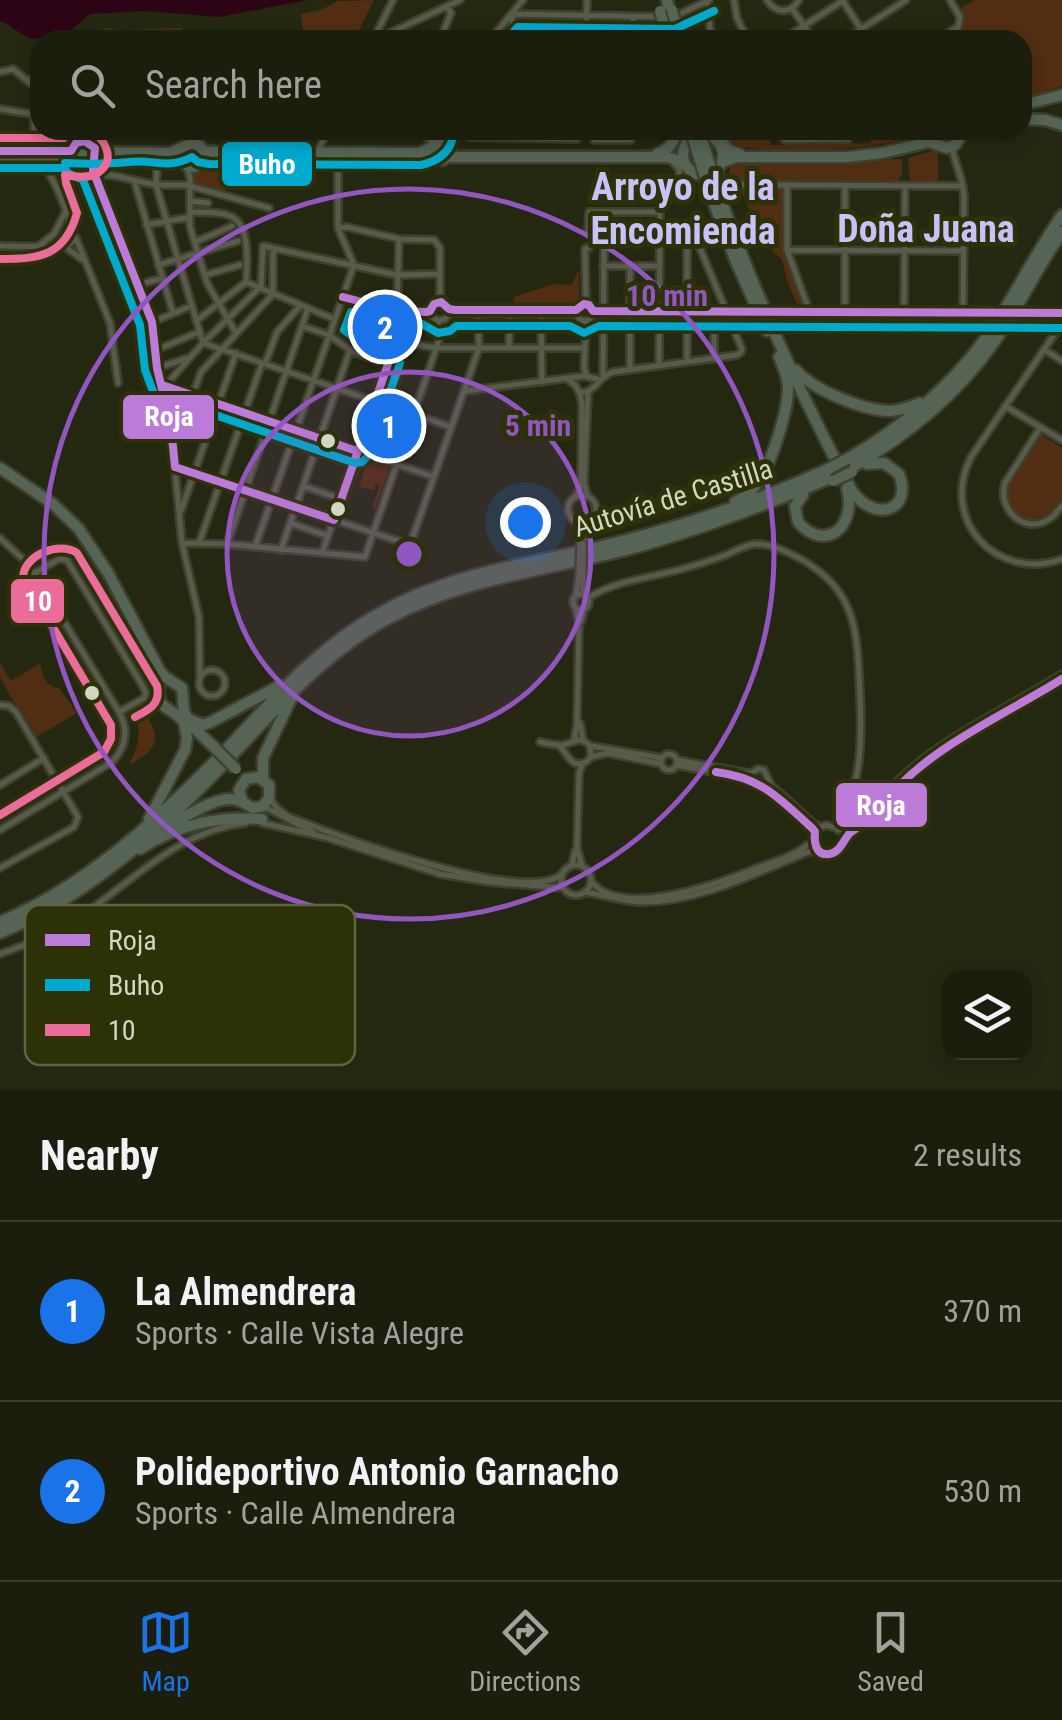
<!DOCTYPE html>
<html lang="en">
<head>
<meta charset="utf-8">
<style>
  body { margin:0; font-family:"Roboto Condensed",sans-serif; background:#252716; color:#f1f3f6 }
  .controls { position:absolute; right:30px; bottom:30px; display:grid; overflow:hidden; border-radius:20px; box-shadow:0 5px 15px #0003 }
  .controls button { width:90px; height:90px; display:grid; place-items:center; padding:0; border:0; border-bottom:2px solid #3a3c2e; background:#1c1e0d; color:#f1f3f6; font:50px sans-serif }
  .you { position:absolute; left:525px; top:522px; width:35px; height:35px; margin:-25px; border:8px solid #fff; border-radius:50%; background:#1a73e8; box-shadow:0 0 0 15px #1a73e833 }
  .badge { display:grid; place-items:center; width:65px; height:65px; border-radius:50%; background:#1a73e8; color:#fff; font-size:32px; font-weight:700 }
  .pin { position:absolute; translate:-50% -50%; border:5px solid #fff; box-shadow:0 2px 10px #0006 }
  .list { margin:0; padding:0; list-style:none }
  h2 { display:flex; justify-content:space-between; align-items:center; height:130px; margin:0; padding:0 40px; font-size:42px }
  h2 small { font-size:32px; font-weight:400; color:#a0a29d }
  .list li { display:grid; grid-template-columns:65px 1fr auto; gap:30px; align-items:center; box-sizing:border-box; height:180px; padding:0 40px; border-top:2px solid #3a3c2e }
  .list b { display:block; font-size:38px; white-space:nowrap }
  .list p { margin:0; font-size:32px; white-space:nowrap; color:#a0a29d }
  .list em { font-size:32px; font-style:normal; color:#a0a29d }
  .icon { flex:none; width:55px; height:55px; fill:none; stroke:currentColor; stroke-width:2; stroke-linecap:round; stroke-linejoin:round }
  .map { position:relative; flex:none; width:1062px; height:1090px; overflow:hidden }
  .search { position:absolute; background:#1c1e0d; box-shadow:0 5px 15px #0003; left:30px; right:30px; top:30px; height:110px; display:flex; align-items:center; gap:25px; box-sizing:border-box; padding:0 35px; border-radius:30px; color:#a0a29d; font-size:38px }
  .sheet { height:490px; background:#1c1e0d }
  nav { display:flex; justify-content:space-around; align-items:center; box-sizing:border-box; height:140px; border-top:2px solid #3a3c2e; background:#1c1e0d; font-size:28px; color:#a0a29d }
  nav a { display:grid; justify-items:center; gap:5px }
  nav .on { color:#1a73e8 }
  .map>svg:first-child { display:block }
  .green { fill:#512e11 }
  .water { fill:#2d0416 }
  .lines { fill:none; stroke-linecap:round; stroke-linejoin:round }
  .minor-casing { stroke:#3e4030; stroke-width:10 }
  .highway-casing { stroke:#3e4030; stroke-width:15 }
  .minor { stroke:#585b4a; stroke-width:5 }
  .highway { stroke:#556454; stroke-width:10 }
  .minor-bridge-casing { stroke:#3e4030; stroke-width:10; stroke-linecap:butt }
  .highway-bridge-casing { stroke:#3e4030; stroke-width:15; stroke-linecap:butt }
  .minor-bridge { stroke:#585b4a; stroke-width:5 }
  .highway-bridge { stroke:#556454; stroke-width:10 }
  .bus-1-casing { stroke:#2d3108; stroke-width:15 }
  .bus-2-casing { stroke:#2d3108; stroke-width:15 }
  .bus-3-casing { stroke:#2d3108; stroke-width:15 }
  .bus-1 { stroke:#bd7bd9; stroke-width:8 }
  .bus-2 { stroke:#00a9ce; stroke-width:8 }
  .bus-3 { stroke:#ec6c99; stroke-width:8 }
  .ring { fill:none; stroke:#9156bf; stroke-width:5 }
  .bus-dot { fill:#d3d6c0; stroke:#2d3108; stroke-width:4 }
  .labels { text-anchor:middle; dominant-baseline:central; stroke-width:10; stroke-linejoin:round; paint-order:stroke }
  .street-label { font-size:28px; fill:#d3d6c0; stroke:#2d3108 }
  .district-label { font-size:38px; font-weight:bold; fill:#ccc0f9; stroke:#2d3108 }
  .key { fill:#2d3108; stroke:#5f633f; stroke-width:2.5 }
  .key-label { font-size:28px; fill:#d3d6c0 }
  .centre { fill:#9156bf; stroke:#2d3108; stroke-width:5 }
  .ring-label { font-size:30px; text-anchor:middle; font-weight:bold; fill:#9156bf; stroke:#2d3108; stroke-width:10; stroke-linejoin:round; paint-order:stroke }
  .line-badge { stroke:#2d3108; stroke-width:4 }
  .badge-label { font-size:28px; text-anchor:middle; font-weight:bold; fill:#fff }
</style>
</head>
<body>
<div class="map">
<svg width="1062" height="1090" viewBox="0 0 1062 1090">
  <rect width="100%" height="100%" fill="#252811"/>
  <path class="green" d="M374,0L354,40H304L301,14L321,10L338,1Z
    M974,0H1062V86L1022,100V40H958L962,17L959,9Z
    M106,28L121,30L182,28L181,40H87L96,32Z
    M731,130H764L772,145L871,143L869,130H926C906,150 753,158 730,142Z
    M938,149V181H910L908,158Z
    M902,159V176L899,177V181L760,180L759,183L732,180L729,175L730,166L738,161Z
    M211,164H225V191L192,184V177L202,168Z
    M740,188L782,190V245L784,246L785,255L784,256L803,306H798L787,281L782,259L773,252L758,231Z
    M579,269V302L575,306H514V297L554,284L572,285Z
    M381,406L409,415L393,460L363,449L378,408Z
    M1039,433L1062,448V504C1048,521 1036,526 1015,516L1005,501L1006,485Z
    M359,456L390,466L375,509L372,508L380,484L376,483L374,490L359,487L365,469L361,467L348,503L343,502Z
    M0,663L11,681L40,663C43,675 45,687 59,688L77,713L35,738L0,678Z
    M140,704C157,734 166,743 132,764L130,762C140,744 142,727 132,709Z"/>
  <path class="water" d="M0,0H308L219,17L144,11L90,14L65,35C51,32 44,42 31,38C19,35 11,24 0,21Z"/>
  <g class="lines">
    <defs>
      <path id="minor" d="M707,0L710,29L715,40
        M734,0L737,18L748,40
        M767,0C776,14 791,14 799,0
        M842,0L861,29
        M950,0L960,17L956,40
        M793,10L814,40
        M512,14L674,17L709,0
        M512,14L513,40
        M633,18V40
        M373,40L393,0
        M375,40L460,0
        M440,40L451,13L447,7
        M490,40L523,0
        M586,40L587,0
        M782,40L844,0
        M844,40L906,0
        M938,40L956,28
        M0,72L13,69L40,91
        M28,80L40,76
        M0,109L32,114L34,119V140
        M80,130L89,143
        M419,130L435,145
        M472,130L470,137L577,139L578,132
        M490,130L631,132
        M726,130L725,140L730,148
        M782,130V137L785,140L848,139L849,130
        M594,133V140H631V132
        M713,138L718,137L725,131
        M0,140L77,141
        M954,148L953,153L962,182L964,197L963,315
        M319,150L327,130
        M0,161L57,160L79,164
        M93,161V171L152,322L157,368L171,427L182,543L199,617L200,676
        M673,162L680,170L677,182
        M187,167L190,178V227L207,283L236,333
        M157,170L156,185L203,343L451,427
        M714,173L736,184L744,185L963,186
        M96,175H111L156,185H186L269,208
        M134,180L173,313
        M787,186V250L810,313
        M190,201L208,203
        M190,212C202,213 219,211 230,216C251,224 247,264 246,282L196,321
        M146,225L190,217
        M338,228L347,227L399,239L434,240L440,248V302
        M76,238L110,323L118,383
        M594,240L695,241L699,246L725,308
        M687,241V311
        M195,242L232,226
        M40,245L54,234L65,213
        M0,246L65,247L74,240C71,220 54,174 39,161
        M65,247L83,260
        M787,250L964,251
        M158,265L238,241
        M603,266H659
        M205,275L240,265
        M246,282L334,319
        M138,285L162,278
        M343,297L397,311L427,312L438,302L445,304L449,309L455,310H576L579,306L586,304L593,311
        M586,304L585,249L590,247L594,240L588,232L589,212H659
        M611,311H655
        M671,311H695
        M427,312L438,321L445,319L449,314L454,313L576,314C580,323 589,323 593,314H603L746,315
        M787,312H979
        M845,312V185
        M904,312L905,186
        M541,315L542,382
        M687,315V362
        M847,315L979,316
        M1033,316H1062
        M586,321L584,368L587,377
        M153,322L191,306
        M1062,323L971,457C939,520 996,582 1062,559
        M302,326L329,335L353,352L388,364
        M396,341L436,348H584
        M509,348L510,314
        M1044,349L1062,361
        M156,350L199,332
        M714,359V315
        M265,364L277,332L301,305
        M659,366L660,206C664,188 678,179 695,174
        M157,368L188,358
        M630,370V266
        M603,376L604,241
        M566,378L575,385L579,392C593,396 599,376 613,372L737,355L741,352L742,349L729,318
        M162,385L434,477
        M165,386L203,343L261,286L263,246L397,275L440,274
        M464,391L584,376L598,379
        M588,393L584,484L588,497
        M193,394L201,372L273,294V254L275,249
        M1005,406L1062,440
        M1040,428L1005,483C997,510 1025,536 1051,518C1053,517 1060,508 1062,506
        M175,467L410,545L479,348L478,314
        M303,486L341,499
        M568 509a14 14 0 1 1 28 0a14 14 0 1 1-28 0Z
        M576,497L581,485L582,403L580,395
        M181,511L236,353
        M290,523L328,536
        M0,538L26,562L40,582L119,712C129,730 126,747 112,762L0,830
        M182,543L227,544L365,557L439,340L438,321
        M199,543L262,363
        M227,544L308,308
        M255,547L354,265L338,228V159
        M281,550L350,350
        M322,553L396,341L399,239
        M35,573L59,559L67,560L142,685L146,693L144,698L119,712
        M583,575V594
        M573 602a8 8 0 1 1 16 0a8 8 0 1 1-16 0Z
        M576,595L579,576
        M588,598C616,580 650,578 682,569C697,565 712,560 726,555C735,551 745,545 755,544C767,543 780,549 791,554C858,586 857,630 860,695C862,742 862,788 836,828
        M581,622L584,610
        M199 683a13 13 0 1 1 26 0a13 13 0 1 1-26 0Z
        M0,705L9,706L16,712L78,817L74,827L0,868
        M580,723L583,740
        M574,740L577,725L579,623L576,610
        M540,742C547,743 556,746 563,745C576,742 579,735 590,746L591,757L586,762C569,769 569,753 558,745
        M591,746L662,758
        M661 762a8 8 0 1 1 16 0a8 8 0 1 1-16 0Z
        M591,757L608,753L661,764
        M677,760L747,773H752L758,769L764,770L771,785L814,824L821,827
        M582,765L579,773L577,847L582,866
        M676,765L751,779L755,784L768,788L815,832
        M0,785L44,758
        M270,799L277,808L287,816C332,834 525,906 562,874
        M265,807L313,832
        M262,823L329,838
        M836,828L826,825L817,829L813,840L817,850L827,854L837,850L847,835L866,821L916,770L978,728L1062,679
        M838,830C866,827 884,794 903,776C949,734 1010,707 1062,674
        M328,838L440,874L489,882L564,888
        M561 880a15 15 0 1 1 30 0a15 15 0 1 1-30 0Z
        M572,865L575,851
        M591,881C621,920 720,883 757,868C776,861 799,855 813,840
        M585,892C604,895 621,901 640,902C698,903 755,873 808,852L817,850
        M0,954C32,943 63,929 91,909C140,874 183,830 246,823"/>
      <path id="highway" d="M667,0L669,11
        M675,21L681,40
        M663,22L667,40
        M1022,105L1062,95
        M1022,119L1045,120L1062,125
        M683 155a20 20 0 1 1 40 0a20 20 0 1 1-40 0Z
        M71 153a12 12 0 1 1 24 0a12 12 0 1 1-24 0Z
        M722,148L740,154
        M0,151L170,153L192,143L200,146L203,151L220,152L420,153L442,142L450,149L449,155L443,160L420,156L204,157
        M657,154C669,149 675,143 676,130
        M164,156C180,156 180,166 194,167L202,161L204,157
        M447,157H667L683,162
        M722,162L737,157H847L882,153L929,142L947,148L955,145L962,134L971,130
        M718,191C755,294 800,395 852,491C876,524 913,510 899,474L884,463L867,464
        M710,193L736,262L767,331
        M796,370C813,390 862,410 889,411C900,411 910,407 920,403
        M847,459C901,428 948,390 985,339C1013,300 1034,255 1062,215
        M0,468L53,504L79,529L108,573L160,671L165,677L182,688L184,712L195,729L213,746
        M851,468C906,436 955,397 992,345C1018,309 1037,268 1062,232
        M803,495L795,506L798,522C825,553 857,527 847,489
        M735,502C745,497 753,490 759,481C772,461 788,411 788,388C788,377 783,367 779,357
        M156,670C160,681 157,699 162,704C168,711 176,712 182,720
        M191,720L203,725L211,722L279,686
        M263,779V758L292,697
        M149,819L185,750L187,738L184,723
        M156,836C173,824 210,798 231,799C240,799 245,804 253,808L263,806L269,798V785L258,777L246,779L239,790L242,800
        M140,849C179,824 217,816 262,819
        M0,922C83,887 153,824 216,760C267,707 313,650 378,614C448,574 517,566 594,548C674,529 754,503 830,468
        M0,933C86,897 159,832 223,765C270,716 314,663 373,627C452,580 538,572 626,550C697,531 766,505 833,477"/>
    </defs>
    <use href="#minor" class="minor-casing"/>
    <use href="#highway" class="highway-casing"/>
    <use href="#minor" class="minor"/>
    <use href="#highway" class="highway"/>
    <defs>
      <path id="minor-bridge" d="M745,312H787
        M979,312H1034
        M583,575V534
        M579,576L580,535"/>
      <path id="highway-bridge" d="M672,10L675,21
        M660,11L663,22
        M699,130L718,191
        M691,132L710,193
        M830,468L847,459
        M833,481L852,472
        M213,746L236,769"/>
    </defs>
    <use href="#minor-bridge" class="minor-bridge-casing"/>
    <use href="#highway-bridge" class="highway-bridge-casing"/>
    <use href="#minor-bridge" class="minor-bridge"/>
    <use href="#highway-bridge" class="highway-bridge"/>
    <defs>
      <path id="bus-1" d="M0,151H71L76,143L84,141L95,148L93,171L152,322L157,368L171,427L175,467L334,520L388,364
        M343,297L397,311L426,312L430,311L434,304L441,302L449,309L455,310H576L584,304L589,305L593,311L1062,313
        M162,385L357,451
        M716,772C762,778 779,798 812,828L815,832C814,841 815,856 829,854C840,853 843,840 850,833C856,828 863,824 868,819C880,808 889,796 900,785C942,742 1011,711 1062,679"/>
      <path id="bus-2" d="M506,40L518,27L675,29L714,11
        M65,163C87,164 108,164 129,162C155,159 166,170 192,157L198,162L209,164L421,165C440,161 452,151 454,131
        M0,168H64L68,173L83,180L140,325L145,370L154,394L355,463L362,462L368,456L400,363L394,353L359,341L344,330L351,312L395,323L422,324L438,333L450,331L456,326H570L584,333L599,326L1062,328"/>
      <path id="bus-3" d="M0,138H64L69,133L76,130
        M0,259C40,259 65,256 77,213L66,183L65,175C76,177 90,179 99,172C117,159 104,137 89,130
        M0,815L104,752L111,739V725L23,577C24,555 59,541 77,553L157,686C161,704 149,710 135,717"/>
    </defs>
    <use href="#bus-1" class="bus-1-casing"/>
    <use href="#bus-2" class="bus-2-casing"/>
    <use href="#bus-3" class="bus-3-casing"/>
    <use href="#bus-1" class="bus-1"/>
    <use href="#bus-2" class="bus-2"/>
    <use href="#bus-3" class="bus-3"/>
  </g>
  <circle cx="409" cy="554" r="182" fill="#9156bf" fill-opacity=".12"/>
  <g class="ring">
    <circle cx="409" cy="554" r="182"/>
    <circle cx="409" cy="554" r="365"/>
  </g>
  <g class="bus-dot">
    <circle cx="328" cy="441" r="9"/>
    <circle cx="338" cy="509" r="9"/>
    <circle cx="92" cy="693" r="9"/>
  </g>
  <g class="labels">
    <g class="street-label">
      <text transform="translate(673 498) rotate(-17)">Autovía de Castilla</text>
    </g>
    <g class="district-label">
      <text x="683" y="187">Arroyo de la<tspan x="683" dy="44">Encomienda</tspan></text>
      <text x="926" y="229">Doña Juana</text>
    </g>
  </g>
  <rect x="25" y="905" width="330" height="160" rx="15" class="key"/>
  <rect x="45" y="934" width="45" height="12" fill="#bd7bd9"/>
  <rect x="45" y="979" width="45" height="12" fill="#00a9ce"/>
  <rect x="45" y="1024" width="45" height="12" fill="#ec6c99"/>
  <g class="key-label">
    <text x="108" y="950">Roja</text>
    <text x="108" y="995">Buho</text>
    <text x="108" y="1040">10</text>
  </g>
  <circle cx="409" cy="554" r="15" class="centre"/>
  <g class="ring-label">
    <text x="667" y="306">10 min</text>
    <text x="538" y="436">5 min</text>
  </g>
  <g class="line-badge">
    <rect x="220" y="140" width="94" height="48" rx="10" fill="#00a9ce"/>
    <rect x="121" y="393" width="95" height="48" rx="10" fill="#bd7bd9"/>
    <rect x="9" y="577" width="57" height="48" rx="10" fill="#ec6c99"/>
    <rect x="834" y="781" width="95" height="48" rx="10" fill="#bd7bd9"/>
  </g>
  <g class="badge-label">
    <text x="267" y="174">Buho</text>
    <text x="169" y="426">Roja</text>
    <text x="38" y="611">10</text>
    <text x="881" y="815">Roja</text>
  </g>
</svg>
<div class="controls">
<button><svg class="icon" aria-label="layers" viewBox="0 0 24 24"><path d="M12 4l9 5-9 5-9-5zM3 14l9 5 9-5"/></svg></button>
</div>
<div class="you"></div>
<div class="pin badge" style="left:389px;top:426px">1</div>
<div class="pin badge" style="left:385px;top:327px">2</div>
<div class="search"><svg class="icon" aria-label="search" viewBox="0 0 24 24"><circle cx="10" cy="10" r="6"/><path d="M15 15l6 6"/></svg>Search here</div>
</div>
<section class="sheet">
<h2>Nearby<small>2 results</small></h2>
<ul class="list">
<li><span class="badge">1</span><div><b>La Almendrera</b><p>Sports · Calle Vista Alegre</p></div><em>370 m</em></li>
<li><span class="badge">2</span><div><b>Polideportivo Antonio Garnacho</b><p>Sports · Calle Almendrera</p></div><em>530 m</em></li>
</ul>
</section>
<nav>
<a class="on"><svg class="icon" aria-label="map" viewBox="0 0 24 24"><path d="M3 6l6-2 6 2 6-2v14l-6 2-6-2-6 2zM9 4v14M15 6v14"/></svg>Map</a>
<a><svg class="icon" aria-label="directions" viewBox="0 0 24 24"><path d="M12 3l9 9-9 9-9-9zM9 14v-3h6M13 9l2 2-2 2"/></svg>Directions</a>
<a><svg class="icon" aria-label="saved" viewBox="0 0 24 24"><path d="M7 4h10v16l-5-4-5 4z"/></svg>Saved</a>
</nav>
</body>
</html>
